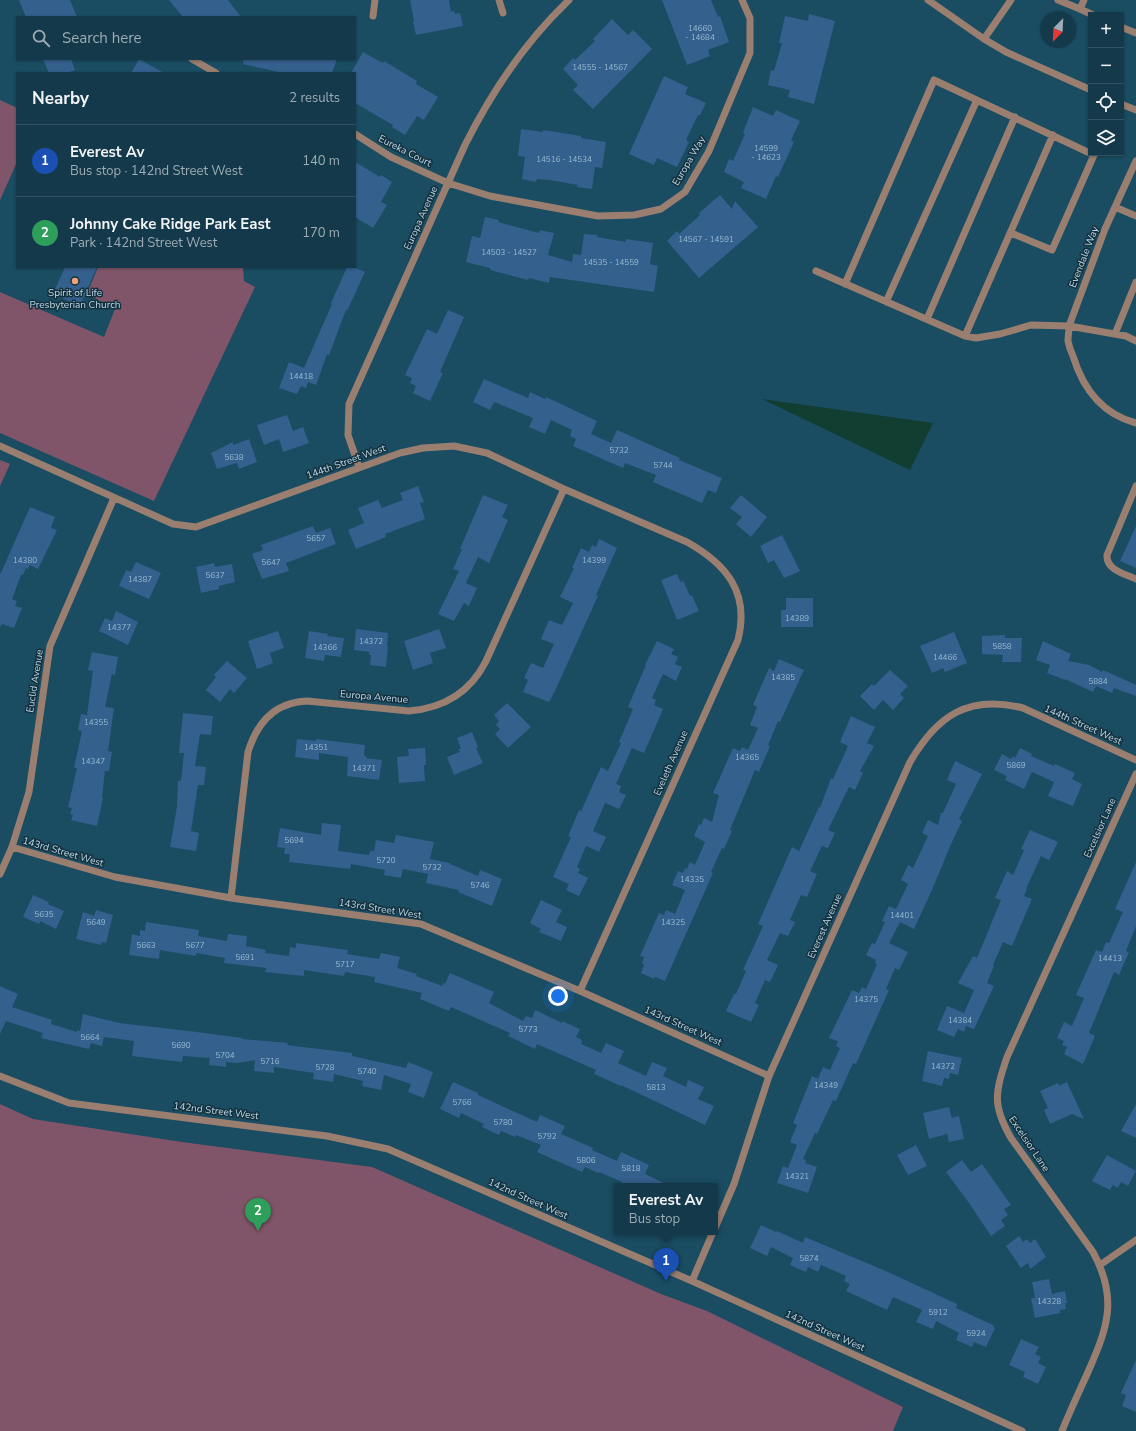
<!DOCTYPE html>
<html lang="en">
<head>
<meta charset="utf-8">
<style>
  body { margin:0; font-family:"Nunito Sans",sans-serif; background:#214454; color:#f1f3f6 }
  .controls { position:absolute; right:12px; top:12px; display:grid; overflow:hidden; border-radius:0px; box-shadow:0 1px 3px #0004 }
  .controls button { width:36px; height:36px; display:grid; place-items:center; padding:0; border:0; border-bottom:1px solid #335362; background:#14394a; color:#f1f3f6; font:20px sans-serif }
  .compass { position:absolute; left:1040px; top:12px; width:36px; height:36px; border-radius:50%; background:#14394a; box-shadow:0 1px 3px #0004; rotate:204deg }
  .you { position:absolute; left:558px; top:996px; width:14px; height:14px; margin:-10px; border:3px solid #fff; border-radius:50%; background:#1a73e8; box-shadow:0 0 0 6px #1a73e833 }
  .badge { display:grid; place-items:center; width:26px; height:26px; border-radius:50%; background:#8abfa5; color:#fff; font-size:13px; font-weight:700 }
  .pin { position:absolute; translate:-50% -33px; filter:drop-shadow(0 1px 2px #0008) }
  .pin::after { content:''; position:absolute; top:21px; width:14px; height:12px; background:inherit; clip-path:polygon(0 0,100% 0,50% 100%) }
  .popup { position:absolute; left:614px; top:1183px; width:104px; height:52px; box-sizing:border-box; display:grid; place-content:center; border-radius:0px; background:#14394a; filter:drop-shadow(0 1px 3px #0005); font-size:13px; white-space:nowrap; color:#9dacb5 }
  .popup b { font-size:15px; color:#f1f3f6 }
  .popup::after { content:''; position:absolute; left:50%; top:100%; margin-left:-8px; border:8px solid transparent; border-top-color:#14394a }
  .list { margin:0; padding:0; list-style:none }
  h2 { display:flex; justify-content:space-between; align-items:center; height:52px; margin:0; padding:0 16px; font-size:17px }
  h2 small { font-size:13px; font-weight:400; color:#9dacb5 }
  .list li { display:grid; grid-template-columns:26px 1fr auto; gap:12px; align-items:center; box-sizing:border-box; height:72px; padding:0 16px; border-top:1px solid #335362 }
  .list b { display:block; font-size:15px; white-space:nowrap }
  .list p { margin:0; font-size:13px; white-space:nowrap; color:#9dacb5 }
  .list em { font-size:13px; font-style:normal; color:#9dacb5 }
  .icon { flex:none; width:22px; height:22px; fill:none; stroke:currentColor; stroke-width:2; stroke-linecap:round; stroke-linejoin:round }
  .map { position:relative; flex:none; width:1136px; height:1431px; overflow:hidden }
  .search { position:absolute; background:#14394a; box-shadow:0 1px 3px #0004; left:16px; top:16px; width:340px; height:44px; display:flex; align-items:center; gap:10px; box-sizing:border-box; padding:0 14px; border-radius:0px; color:#9dacb5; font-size:15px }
  .panel { position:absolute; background:#14394a; box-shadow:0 1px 3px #0004; left:16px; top:72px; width:340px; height:196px; border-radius:0px }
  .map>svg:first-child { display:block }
  .green { fill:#815569 }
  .water { fill:#123d31 }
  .building { fill:#34608d }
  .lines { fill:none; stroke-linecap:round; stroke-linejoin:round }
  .minor { stroke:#9a7f71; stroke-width:7 }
  .poi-dot { fill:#efa377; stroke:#15303d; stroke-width:1.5 }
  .labels { text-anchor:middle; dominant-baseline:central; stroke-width:3; stroke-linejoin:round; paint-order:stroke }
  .number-label { font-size:8px; fill:#97bad1 }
  .street-label { font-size:10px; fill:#b8d8e8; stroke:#15303d }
  .poi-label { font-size:10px; fill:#b8d8e8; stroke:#15303d }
</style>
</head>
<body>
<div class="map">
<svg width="1136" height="1431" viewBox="0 0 1136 1431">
  <rect width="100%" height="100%" fill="#1a4c62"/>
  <path class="green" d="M0,100L17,108V162L0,200Z
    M98,267H243L244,281L255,287L154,501L0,433V292L104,337L115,309L87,294Z
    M0,460L10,464L0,486Z
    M0,1104L33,1119L182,1142L372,1167L661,1294L707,1311L903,1407L893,1431H0Z"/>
  <path class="water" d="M762,399L933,423L910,470Z"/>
  <path class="building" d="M19,0H70L77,17H26Z
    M169,0H228L241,17H183Z
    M410,0H449L451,12L454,11L455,14L460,13L463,26L416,35L413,22L414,21Z
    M662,0H711L718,17L720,16L729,42L708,50L710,56L687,65Z
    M809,14L835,21L814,104L788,97L790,90L768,85L771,70L774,71L782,43H779L785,16L808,21Z
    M612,19L628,35L633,30L652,49L593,109L573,90L578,85L563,69L573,58L575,60L595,41L593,39Z
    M363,52L383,63L384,61L417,81L416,84L438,97L424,120L417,116L405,135L392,127L393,125L355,103V73H351Z
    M43,59H71L75,70L67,73H49Z
    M139,59L164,73H131Z
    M244,59H337L332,73H283L243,64Z
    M664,76L688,87L685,94L706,103L700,115H698L686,140L689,142L677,167L657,158L654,165L629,154Z
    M753,107L773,116L776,110L800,121L791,140L794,142L778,177L776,176L766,199L741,188L744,182L724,172L729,159L733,161L745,134L743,133Z
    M521,129L543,132V130L581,136V138L606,142L602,168L595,167L592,189L577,187L578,185L550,180L537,179L536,182L522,179L525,157L518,156Z
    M355,162L380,177L381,175L392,182L381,202L387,205L373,228L355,217Z
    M720,195L732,209L735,201L758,227L699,278L667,241L677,231L679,234L700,215L699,213Z
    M485,217L499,220L498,222L539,233L540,230L554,233L548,255L572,262L573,254L581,255L584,234L598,235L597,237L626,242V239L653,243L650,264L658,266L654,292L550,277L549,283L529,278L528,280L490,270V268L466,262L472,236L480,238Z
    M65,267H97L80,306L53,294Z
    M347,267H353L365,272L347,311L346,310L329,355L327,354L316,385L308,382L306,388L301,386L297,394L279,388L289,362L304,368L332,304L331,303Z
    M448,310L464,317L440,372L443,373L430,401L413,393L416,386L410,383L412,378L405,375L427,329L437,334Z
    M484,379L528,398L530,392L545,399L546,397L597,421L591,434L611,443L617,430L680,458L679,460L722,478L716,493L708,490L702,503L653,482L656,475L625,463L623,468L573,446L576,439L570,436L572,430L551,420L545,434L529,427L533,418L494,402L490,410L473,402Z
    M287,415L293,431L303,427L309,443L283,452L279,439L264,445L257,425Z
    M249,439L257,462L239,469L237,463L217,469L211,453L233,442V445Z
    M418,486L424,502L420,503L425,519L385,534L386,537L356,549L348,530L364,523L358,508L378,500L382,508L403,500L400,493Z
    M483,495L508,505L502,517L508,520L489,563L478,557L466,583L477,588L469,606L464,603L454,621L438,614L459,571L453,569L462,549H460Z
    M741,495L767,517L751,537L736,524L742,517L730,508Z
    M30,507L55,517L51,528L57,530L38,569L30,565L28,569L26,568L23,575H21L12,599L17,601L15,606L22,608L14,628L2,624L0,627V575Z
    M313,526L316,533L330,528L336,544L286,563L289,571L262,579L252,554L263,550L261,545Z
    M1136,526V568L1120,561Z
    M782,535L800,571L784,578L774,560L768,563L760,546Z
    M599,539L617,548L596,595L598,596L597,598L555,691L549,702L523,692L528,680L524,678L531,663L543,668L554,644L541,639L549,620L562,625L573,603L560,597L574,568H572L581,548L589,552L592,545L596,547Z
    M136,562L161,573L149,599L119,586L126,570L131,572Z
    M214,563L215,567L232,564L235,582L219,586V589L201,593L196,567Z
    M677,574L681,583L683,580L690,596L692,595L699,611L677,620L661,580Z
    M786,598H813V627H781V610H786Z
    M116,611L138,622L128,645L99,631L105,618L112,621Z
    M356,629L388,633L387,647L388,646L386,667L370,665L371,655H369V652L354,650Z
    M439,629L446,648L430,653L433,663L413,670L404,641Z
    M278,631L284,648L270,653L273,663L257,669L248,641Z
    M309,631L328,634L327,636L344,638L341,657L325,655L324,661L305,658Z
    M954,632L967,663L945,672L943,668L932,673L920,646Z
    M1005,635V638H1022L1021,662H1002L1003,655L982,654V636Z
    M657,641L674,649L671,654L678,657L675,664L682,667L676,681L663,674L652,698L656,700L654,705L663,709L644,753L632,748L616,784L621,786L619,792L626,795L619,809L605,803L593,831L606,837L599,852L586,846L577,867L580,869L578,873L588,878L579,896L566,890L569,884L553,877L571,837L568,836L579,810L581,811L601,767L608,771L621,743L619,742L633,709L628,707L646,665H645Z
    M1043,641L1071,654L1068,661L1089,665L1102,672L1103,670L1136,685V696L1114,688L1112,693L1096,686L1093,692L1065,679V680L1047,673L1050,665L1036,660Z
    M92,652L118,657L115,675L112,674L105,707L114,708L108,751L112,752L109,771H105L102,797L103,798L97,826L71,820L73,815L70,814L72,808L68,807L77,768H74L82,731L78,730L81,714L87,715L93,671L88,670Z
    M779,659L804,670L780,722L778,721L768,745L770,746L759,772L755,770L730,830L732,831L724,849L722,848L711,872L713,873L665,981L655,977L654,979L641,973L644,965L642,963L644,957L640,956L659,913L664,915L666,910L675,914L685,890L672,885L678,871L683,873L685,868L687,869L690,862L695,865L705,842L694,836L699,824L701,825L704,818L712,822L719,795L713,793L733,748L740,751L742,747L748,750L758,728L750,725L757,707L753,705L769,668L774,671Z
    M227,661L247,678L234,693L230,689L220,702L206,690L216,677L214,675Z
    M890,670L908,686L900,694L904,698L893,710L883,700L874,710L860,696L872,684L874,686Z
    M507,703L531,727L508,748L495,734L500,729L496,725L499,721L494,715Z
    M183,713L213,716L211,735L200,734L195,766L206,767L204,785H198L191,831L199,833L196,851L170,847L177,807L178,781H181L184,753H179Z
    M851,716L875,727L867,743L874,746L860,771L863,773L855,790L849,787L828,830L835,833L828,848L822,846L810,871L817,874L807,897L801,895L790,920L795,922L788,936L780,933L767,960L778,965L770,982L765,980L755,1003L759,1005L751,1022L726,1011L734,994H736L746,971L743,970L763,926L758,924L792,847L799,851L819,807L820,808L831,778L833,779L848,746L840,742Z
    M472,732L478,747L476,748L483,763L454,775L447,757L460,752L458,749H461L457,738Z
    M297,739L316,741V739L365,745L364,756H366V758L382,760L379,780L347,776L348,757L319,753V760L295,757Z
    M425,748L426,765H424L425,781L399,783L397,757L409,756L408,749Z
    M1020,748L1032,754L1031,756L1054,766L1055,764L1075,773L1072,779L1082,784L1073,806L1048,796L1054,782L1032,772L1024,789L1005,780L1007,776L994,770L1002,754L1011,759L1013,756L1015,758Z
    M955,761L982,774L959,819L962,821L951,844L932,890L914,929L900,922L889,943L908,952L899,970L895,968L886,989L889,990L856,1064L853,1063L836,1101L833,1100L817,1134L815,1133L803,1159L806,1160L805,1163L817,1167L808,1193L777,1183L783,1166L788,1168L797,1145L790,1142L797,1125L793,1123L812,1076L818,1079L823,1067L830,1070L840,1048L836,1046L838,1041L829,1038L852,990L859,993L862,987L866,989L877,964L875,963L876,960L866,955L872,943L875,944L885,922L882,921L889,906L896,909L908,884L901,880L908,865L913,868L928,836L922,833L928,820L938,825L941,813H943L956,784L947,780Z
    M322,823L341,825L338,851L369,855L370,851H374L376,840L394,843L396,835L434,842L430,859L450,863V864L478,876L480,870L502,879L492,906L458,892L459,890L426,883L428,874L403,869L401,878L384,875L385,870L351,864L350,869L289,862L290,854H284L285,848L277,847L280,828L321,835Z
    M1030,830L1058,842L1049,860L1041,856L1026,889H1027L1024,896L1032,899L1012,946L1003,942L993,965L994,966L987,983L994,986L974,1029L966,1026L964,1032L958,1029L954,1037L937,1030L947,1006L964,1013L974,990L958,983L973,956L977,958L1001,900L995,898L1007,871L1013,875L1024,850L1021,849Z
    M1136,862V926L1126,951L1129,952L1119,975L1114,972L1089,1033L1095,1036L1083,1064L1064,1054L1067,1047L1062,1045L1064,1041L1057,1038L1064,1022L1072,1026L1084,998L1076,995L1096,950L1102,952L1106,942L1109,943L1123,912L1115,909Z
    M33,895L49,902L48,904L64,911L56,929L40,921L39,924L23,917Z
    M541,900L562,910L556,922L567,927L561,941L539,932L541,929L530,923Z
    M96,910L113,915L106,943L102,942L101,945L76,939L83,912L94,916Z
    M146,922L199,930L198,936L227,941L228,934L247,936L246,946L266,950L265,953L289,956L290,947L296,948V943L348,950L347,954L379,959L381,953L400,957L397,968L417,974L416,976L442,986L443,983L445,984L450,973L494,992L489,1003L523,1021L526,1016L532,1018L535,1010L562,1023V1021L580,1029L576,1037L582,1040L581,1044L601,1053L606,1043L624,1051L618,1063L646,1076L652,1062L667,1068L663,1076L686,1087L688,1080L704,1087L698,1099L714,1106L705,1125L621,1085V1086L594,1074L596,1070L537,1044L535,1049L508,1036L510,1033L451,1007L449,1011L420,999L422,993L374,982L375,977L345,972L344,976L304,970V976L265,972L266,968L224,963L225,958L196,953V956L160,950L159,959L129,955L132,934L140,936V930L145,931Z
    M0,986L18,994L12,1007L46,1018L52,1020L51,1024L77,1032V1030L80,1031L83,1014L119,1023L197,1032L242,1038V1039L288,1043L287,1045L352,1053V1056L406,1068L408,1062L433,1072L424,1098L408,1092L411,1084L384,1075L381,1090L362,1086L363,1081L334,1074L333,1082L313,1079L314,1073L274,1067V1073L254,1071L255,1060L237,1063L226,1062V1067L209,1065L210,1058L183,1056L182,1062L132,1056L134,1041L104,1037L102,1046L91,1043L89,1049L41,1038L43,1033L6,1021L0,1034Z
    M928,1051L962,1058L958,1075L950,1073L949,1079L944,1078L942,1086L922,1081Z
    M453,1082L478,1093V1095L537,1122L540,1115L565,1126L561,1134L593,1148L592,1150L617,1161L621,1152L649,1165L645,1174L670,1186H620L622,1182L599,1172L598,1173L585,1167L582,1172L537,1152L541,1145L516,1135L515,1137L501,1131L499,1135L482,1127L484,1124L461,1113L459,1118L440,1109Z
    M1067,1082L1084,1119L1072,1114L1050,1124L1044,1110L1048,1108L1040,1091L1058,1083L1059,1086Z
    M1136,1104V1138L1121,1131Z
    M949,1107L952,1118L959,1116L964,1139L949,1142L947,1134L929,1139L923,1113Z
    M916,1145L927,1166L908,1175L897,1155Z
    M1107,1155L1136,1171L1128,1186L1121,1182L1118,1188L1113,1185L1110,1190L1092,1181Z
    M962,1160L971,1172L982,1164L1011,1205L1004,1209L1008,1215L1001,1220L1005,1226L991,1236L969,1203L946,1172Z
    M761,1225L776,1232L777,1231L803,1243L805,1237L888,1272L957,1304L956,1308L995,1326H992L995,1328L986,1347L974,1342L972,1347L956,1340L959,1333L936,1321L933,1329L916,1322L922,1310L893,1297L887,1310L846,1291L850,1284L844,1281L846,1276L821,1265L818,1272L808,1267L806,1272L790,1265L793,1258L771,1247L767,1256L750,1248Z
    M1019,1236L1023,1242L1027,1239L1030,1243L1035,1239L1046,1257L1030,1269L1028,1263L1021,1268L1006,1246Z
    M1049,1279L1052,1294L1065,1291L1067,1303H1065L1066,1309L1060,1310V1313L1035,1318L1031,1298H1035L1032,1282Z
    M1021,1339L1039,1347L1035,1354L1041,1357L1038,1363L1046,1367L1038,1384L1023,1377L1025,1372L1009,1365Z
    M1136,1360V1412L1122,1406L1126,1395L1121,1393Z"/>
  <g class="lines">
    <path class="minor" d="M499,0L503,13
      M928,0L984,39L1006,52L1091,90
      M1058,0L1080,9
      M1084,0L1080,9L1093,15
      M373,16L375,0
      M1121,27L1136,33
      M984,39L1011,0
      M192,59L216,73
      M1121,104L1136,110
      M355,134L391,157L448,183L490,196L598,216L634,215L661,209L685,192L709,151L750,53V18L742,0
      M1115,207L1136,216
      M816,271L965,336L976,338L1000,334L1031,325L1069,326L1105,229L1136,161
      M845,284L934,80L1094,155L1052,250L1011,233
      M886,302L977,100
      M927,319L1015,117
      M1115,334L1136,282
      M965,336L1053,135
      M1136,341L1126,336L1069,326C1069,331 1068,336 1068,341C1069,346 1071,352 1073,356C1083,389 1102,414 1136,423
      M0,446L173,524L196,527L400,453L423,448L454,446L487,453L564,489L687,542C726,564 750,592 738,640L580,991
      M359,467L348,435L349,404L465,145C492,91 525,42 569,0
      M1136,486L1107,555C1106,570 1125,574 1136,579
      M12,847L115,877L231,898L421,924L580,991L769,1076
      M0,874L12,847L29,792L50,646L114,498
      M231,898L248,752C257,723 274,702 307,701L409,711C444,708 470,693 486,661L564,489
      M0,1076L69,1103L327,1136L388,1149L692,1281L1022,1431
      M715,1228L734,1184L769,1076L910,762C937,716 968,694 1023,708L1136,760
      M1100,1265L1136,1240
      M692,1281L713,1232
      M1062,1431C1070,1411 1079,1392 1088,1372C1108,1327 1118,1298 1093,1252L1011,1138C992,1105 995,1093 1007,1057L1136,774"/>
  </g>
  <circle class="poi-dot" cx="75" cy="281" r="4"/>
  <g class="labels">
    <g class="number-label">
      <text x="700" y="28">14660<tspan x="700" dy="9">- 14684</tspan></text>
      <text x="600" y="67">14555 - 14567</text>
      <text x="766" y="148">14599<tspan x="766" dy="9">- 14623</tspan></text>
      <text x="564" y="159">14516 - 14534</text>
      <text x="706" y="239">14567 - 14591</text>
      <text x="509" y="252">14503 - 14527</text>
      <text x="611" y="262">14535 - 14559</text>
      <text x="301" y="376">14418</text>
      <text x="619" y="450">5732</text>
      <text x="234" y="457">5638</text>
      <text x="663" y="465">5744</text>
      <text x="316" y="538">5657</text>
      <text x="25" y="560">14380</text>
      <text x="594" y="560">14399</text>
      <text x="271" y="562">5647</text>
      <text x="215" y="575">5637</text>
      <text x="140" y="579">14387</text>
      <text x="797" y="618">14389</text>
      <text x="119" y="627">14377</text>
      <text x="371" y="641">14372</text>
      <text x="1002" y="646">5858</text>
      <text x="325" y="647">14366</text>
      <text x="945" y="657">14466</text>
      <text x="783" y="677">14385</text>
      <text x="1098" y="681">5884</text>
      <text x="96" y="722">14355</text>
      <text x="316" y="747">14351</text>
      <text x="747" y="757">14365</text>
      <text x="93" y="761">14347</text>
      <text x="1016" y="765">5869</text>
      <text x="364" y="768">14371</text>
      <text x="294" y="840">5694</text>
      <text x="386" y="860">5720</text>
      <text x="432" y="867">5732</text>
      <text x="692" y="879">14335</text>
      <text x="480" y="885">5746</text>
      <text x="44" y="914">5635</text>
      <text x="902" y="915">14401</text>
      <text x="96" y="922">5649</text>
      <text x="673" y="922">14325</text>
      <text x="146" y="945">5663</text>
      <text x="195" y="945">5677</text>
      <text x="245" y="957">5691</text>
      <text x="1110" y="958">14413</text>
      <text x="345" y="964">5717</text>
      <text x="866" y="999">14375</text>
      <text x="960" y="1020">14384</text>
      <text x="528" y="1029">5773</text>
      <text x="90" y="1037">5664</text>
      <text x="181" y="1045">5690</text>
      <text x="225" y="1055">5704</text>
      <text x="270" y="1061">5716</text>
      <text x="943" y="1066">14372</text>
      <text x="325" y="1067">5728</text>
      <text x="367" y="1071">5740</text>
      <text x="826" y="1085">14349</text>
      <text x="656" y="1087">5813</text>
      <text x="462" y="1102">5766</text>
      <text x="503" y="1122">5780</text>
      <text x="547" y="1136">5792</text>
      <text x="586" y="1160">5806</text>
      <text x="631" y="1168">5818</text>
      <text x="797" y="1176">14321</text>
      <text x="809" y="1258">5874</text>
      <text x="1049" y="1301">14328</text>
      <text x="938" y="1312">5912</text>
      <text x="976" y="1333">5924</text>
    </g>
    <g class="street-label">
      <text transform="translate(405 151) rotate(27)">Eureka Court</text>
      <text transform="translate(689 161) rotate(-60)">Europa Way</text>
      <text transform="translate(421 218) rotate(-66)">Europa Avenue</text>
      <text transform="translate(1084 257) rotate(-69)">Evendale Way</text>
      <text transform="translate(346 462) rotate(-20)">144th Street West</text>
      <text transform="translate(35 681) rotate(-81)">Euclid Avenue</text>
      <text transform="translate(374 697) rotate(5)">Europa Avenue</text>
      <text transform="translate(1083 725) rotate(24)">144th Street West</text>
      <text transform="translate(671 763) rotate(-66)">Eveleth Avenue</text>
      <text transform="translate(1100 828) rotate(-66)">Excelsior Lane</text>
      <text transform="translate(63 852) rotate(16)">143rd Street West</text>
      <text transform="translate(380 909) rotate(9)">143rd Street West</text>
      <text transform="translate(825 926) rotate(-66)">Everest Avenue</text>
      <text transform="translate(683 1026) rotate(24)">143rd Street West</text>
      <text transform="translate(216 1111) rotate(7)">142nd Street West</text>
      <text transform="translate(1029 1144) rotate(56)">Excelsior Lane</text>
      <text transform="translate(528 1199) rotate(24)">142nd Street West</text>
      <text transform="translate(825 1331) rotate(24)">142nd Street West</text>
    </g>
    <g class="poi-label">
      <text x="75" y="293">Spirit of Life<tspan x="75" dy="12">Presbyterian Church</tspan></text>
    </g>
  </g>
</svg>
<div class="controls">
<button>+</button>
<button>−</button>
<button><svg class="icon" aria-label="locate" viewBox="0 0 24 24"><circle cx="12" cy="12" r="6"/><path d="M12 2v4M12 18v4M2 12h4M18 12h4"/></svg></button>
<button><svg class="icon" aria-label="layers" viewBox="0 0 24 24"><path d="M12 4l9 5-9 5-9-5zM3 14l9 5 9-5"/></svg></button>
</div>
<svg class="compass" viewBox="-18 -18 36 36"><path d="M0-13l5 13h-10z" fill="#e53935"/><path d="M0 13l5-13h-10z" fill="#9dacb5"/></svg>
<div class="you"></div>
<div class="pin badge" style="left:666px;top:1281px;background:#1a4fb4">1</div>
<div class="popup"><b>Everest Av</b>Bus stop</div>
<div class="pin badge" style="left:258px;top:1231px;background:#2e9e5b">2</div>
<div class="search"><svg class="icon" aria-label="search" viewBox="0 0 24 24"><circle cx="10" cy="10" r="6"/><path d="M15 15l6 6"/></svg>Search here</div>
<section class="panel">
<h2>Nearby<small>2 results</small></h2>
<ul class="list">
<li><span class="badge" style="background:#1a4fb4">1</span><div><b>Everest Av</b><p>Bus stop · 142nd Street West</p></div><em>140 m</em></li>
<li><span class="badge" style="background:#2e9e5b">2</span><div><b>Johnny Cake Ridge Park East</b><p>Park · 142nd Street West</p></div><em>170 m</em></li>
</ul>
</section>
</div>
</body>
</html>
